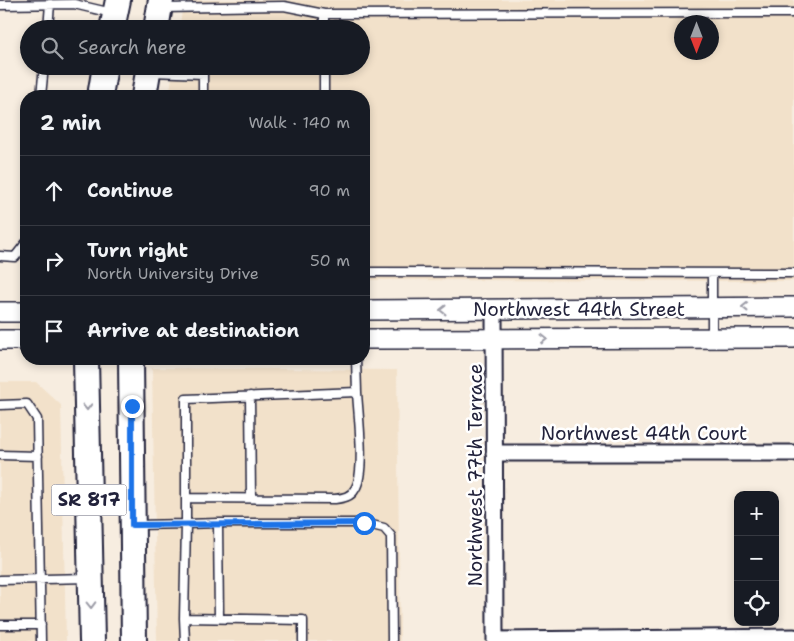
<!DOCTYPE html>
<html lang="en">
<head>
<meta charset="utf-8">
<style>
  body { margin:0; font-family:"Shantell Sans",sans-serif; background:#20242c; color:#f1f3f6 }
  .controls { position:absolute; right:15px; bottom:15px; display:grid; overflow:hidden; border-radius:10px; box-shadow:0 2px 8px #0003 }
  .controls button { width:45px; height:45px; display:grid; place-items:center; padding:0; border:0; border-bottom:1px solid #363941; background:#171b24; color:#f1f3f6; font:25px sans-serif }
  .compass { position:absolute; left:674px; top:15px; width:45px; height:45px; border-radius:50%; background:#171b24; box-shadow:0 2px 8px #0003; rotate:180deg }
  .stop { position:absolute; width:15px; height:15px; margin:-11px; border:4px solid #1a73e8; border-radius:50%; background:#fff }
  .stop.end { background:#1a73e8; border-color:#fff; box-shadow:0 1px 5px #0008 }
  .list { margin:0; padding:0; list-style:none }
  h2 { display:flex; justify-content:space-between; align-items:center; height:65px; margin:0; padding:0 20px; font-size:21px }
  h2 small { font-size:16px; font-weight:400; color:#9ea1a6 }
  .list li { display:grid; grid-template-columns:32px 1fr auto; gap:15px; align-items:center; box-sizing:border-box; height:70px; padding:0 20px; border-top:1px solid #363941 }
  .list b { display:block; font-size:19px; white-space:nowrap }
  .list p { margin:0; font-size:16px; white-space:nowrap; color:#9ea1a6 }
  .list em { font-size:16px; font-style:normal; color:#9ea1a6 }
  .icon { flex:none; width:28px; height:28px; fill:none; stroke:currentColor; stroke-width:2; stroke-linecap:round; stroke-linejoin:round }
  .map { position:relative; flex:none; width:794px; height:641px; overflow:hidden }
  .search { position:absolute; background:#171b24; box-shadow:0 2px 8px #0003; left:20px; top:20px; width:350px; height:55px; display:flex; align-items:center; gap:12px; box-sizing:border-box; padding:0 18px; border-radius:28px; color:#9ea1a6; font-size:19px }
  .panel { position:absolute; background:#171b24; box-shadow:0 2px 8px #0003; left:20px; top:90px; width:350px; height:275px; border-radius:20px }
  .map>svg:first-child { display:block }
  .built { fill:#f2e1ca; fill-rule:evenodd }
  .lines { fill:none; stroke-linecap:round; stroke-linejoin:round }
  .service-casing { stroke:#22223b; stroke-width:11 }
  .minor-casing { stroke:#22223b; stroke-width:19 }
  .tertiary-casing { stroke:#22223b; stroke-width:22 }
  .primary-casing { stroke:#22223b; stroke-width:28 }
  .service { stroke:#fff; stroke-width:8 }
  .minor { stroke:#fff; stroke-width:15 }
  .tertiary { stroke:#fff; stroke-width:19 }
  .primary { stroke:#fff; stroke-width:24 }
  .oneway { stroke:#9c9ca7 }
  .route { stroke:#1a73e8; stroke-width:6 }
  .labels { text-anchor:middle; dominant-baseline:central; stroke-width:5; stroke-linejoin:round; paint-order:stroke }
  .shield { fill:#fff; stroke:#646476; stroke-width:1 }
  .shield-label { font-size:18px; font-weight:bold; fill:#22223b }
  .street-label { font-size:19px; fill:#22223b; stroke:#fff }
</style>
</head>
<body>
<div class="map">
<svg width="794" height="641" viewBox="0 0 794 641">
  <rect width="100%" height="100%" fill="#f7ede0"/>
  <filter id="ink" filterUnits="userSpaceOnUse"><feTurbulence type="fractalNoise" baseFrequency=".02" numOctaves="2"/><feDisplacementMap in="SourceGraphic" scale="10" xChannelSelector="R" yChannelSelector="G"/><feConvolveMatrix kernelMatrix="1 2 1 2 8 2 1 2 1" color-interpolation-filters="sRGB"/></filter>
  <g filter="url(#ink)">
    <path class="built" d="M184,0H794V281L364,280V96H169L174,66H361V29H179ZM682,22H712V52H682Z
      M152,368L397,370L400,641H157Z
      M0,382H36L61,405L66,641H0Z"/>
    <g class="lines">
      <defs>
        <path id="service" d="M0,5L74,4L112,13
          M163,8L284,6L324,14L794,13
          M324,14V29
          M48,29L50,4
          M324,66V96
          M152,72L203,74V96
          M41,96L44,66
          M0,256L15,257L26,243
          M364,272L794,273
          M712,273V338
          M250,396L251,498
          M0,405L27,404L37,419L41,641
          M0,455L38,456
          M186,498V399L357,392L356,359
          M136,525L186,524V498L335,499C343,498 351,497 355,489C366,473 358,413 357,392
          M0,580L89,578
          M184,618L186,524L218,523
          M219,618L218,523H364L384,528L391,536L392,641
          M0,625H41
          M185,641L184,618L303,620V641"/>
        <path id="minor" d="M494,309L495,641
          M494,453H794
          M495,640L794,637"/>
        <path id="tertiary" d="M364,310L794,307
          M0,312H26
          M364,339L794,338
          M0,340H26"/>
        <path id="primary" d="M112,29L118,0
          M156,29L161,0
          M100,96L105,66
          M144,96L149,66
          M86,359L92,641
          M131,359L134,641"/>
      </defs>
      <use href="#service" class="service-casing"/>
      <use href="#minor" class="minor-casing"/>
      <use href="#tertiary" class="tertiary-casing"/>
      <use href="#primary" class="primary-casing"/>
      <use href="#service" class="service"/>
      <use href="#minor" class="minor"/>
      <use href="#tertiary" class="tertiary"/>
      <use href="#primary" class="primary"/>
    </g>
    <defs><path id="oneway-chevron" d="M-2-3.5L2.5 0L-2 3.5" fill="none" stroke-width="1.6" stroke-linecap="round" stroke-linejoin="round" transform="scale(1.25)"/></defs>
    <g class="oneway">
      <use href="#oneway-chevron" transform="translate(745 307) rotate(180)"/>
      <use href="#oneway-chevron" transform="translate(443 310) rotate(180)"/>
      <use href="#oneway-chevron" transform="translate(544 339)"/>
      <use href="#oneway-chevron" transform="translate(87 407) rotate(89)"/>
      <use href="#oneway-chevron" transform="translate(91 605) rotate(89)"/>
    </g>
  </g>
  <g class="lines" filter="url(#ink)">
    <path class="route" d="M132,406V525L364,523"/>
  </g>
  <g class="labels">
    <rect class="shield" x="51.5" y="484.5" width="75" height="31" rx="4"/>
    <g class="shield-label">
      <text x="89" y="500">SR 817</text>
    </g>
    <g class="street-label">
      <text x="579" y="309">Northwest 44th Street</text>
      <text x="644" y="433">Northwest 44th Court</text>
      <text transform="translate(475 475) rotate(-90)">Northwest 77th Terrace</text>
    </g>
  </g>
</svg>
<div class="controls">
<button>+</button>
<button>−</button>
<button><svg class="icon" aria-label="locate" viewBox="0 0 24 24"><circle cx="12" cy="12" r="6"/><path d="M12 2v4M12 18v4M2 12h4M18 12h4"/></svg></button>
</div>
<svg class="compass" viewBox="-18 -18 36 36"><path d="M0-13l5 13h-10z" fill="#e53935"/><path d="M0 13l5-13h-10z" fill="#9ea1a6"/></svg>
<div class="stop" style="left:364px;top:523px"></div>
<div class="stop end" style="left:132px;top:406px"></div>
<div class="search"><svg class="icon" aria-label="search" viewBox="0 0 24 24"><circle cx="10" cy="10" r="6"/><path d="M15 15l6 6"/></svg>Search here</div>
<section class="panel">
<h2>2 min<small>Walk · 140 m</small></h2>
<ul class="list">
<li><svg class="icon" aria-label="ahead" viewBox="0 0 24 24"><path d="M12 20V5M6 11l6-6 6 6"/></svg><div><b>Continue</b></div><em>90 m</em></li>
<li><svg class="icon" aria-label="right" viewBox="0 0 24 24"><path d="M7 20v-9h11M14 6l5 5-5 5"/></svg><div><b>Turn right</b><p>North University Drive</p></div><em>50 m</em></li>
<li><svg class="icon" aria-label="arrive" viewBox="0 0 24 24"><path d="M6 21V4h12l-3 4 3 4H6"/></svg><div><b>Arrive at destination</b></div></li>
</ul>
</section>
</div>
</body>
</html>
